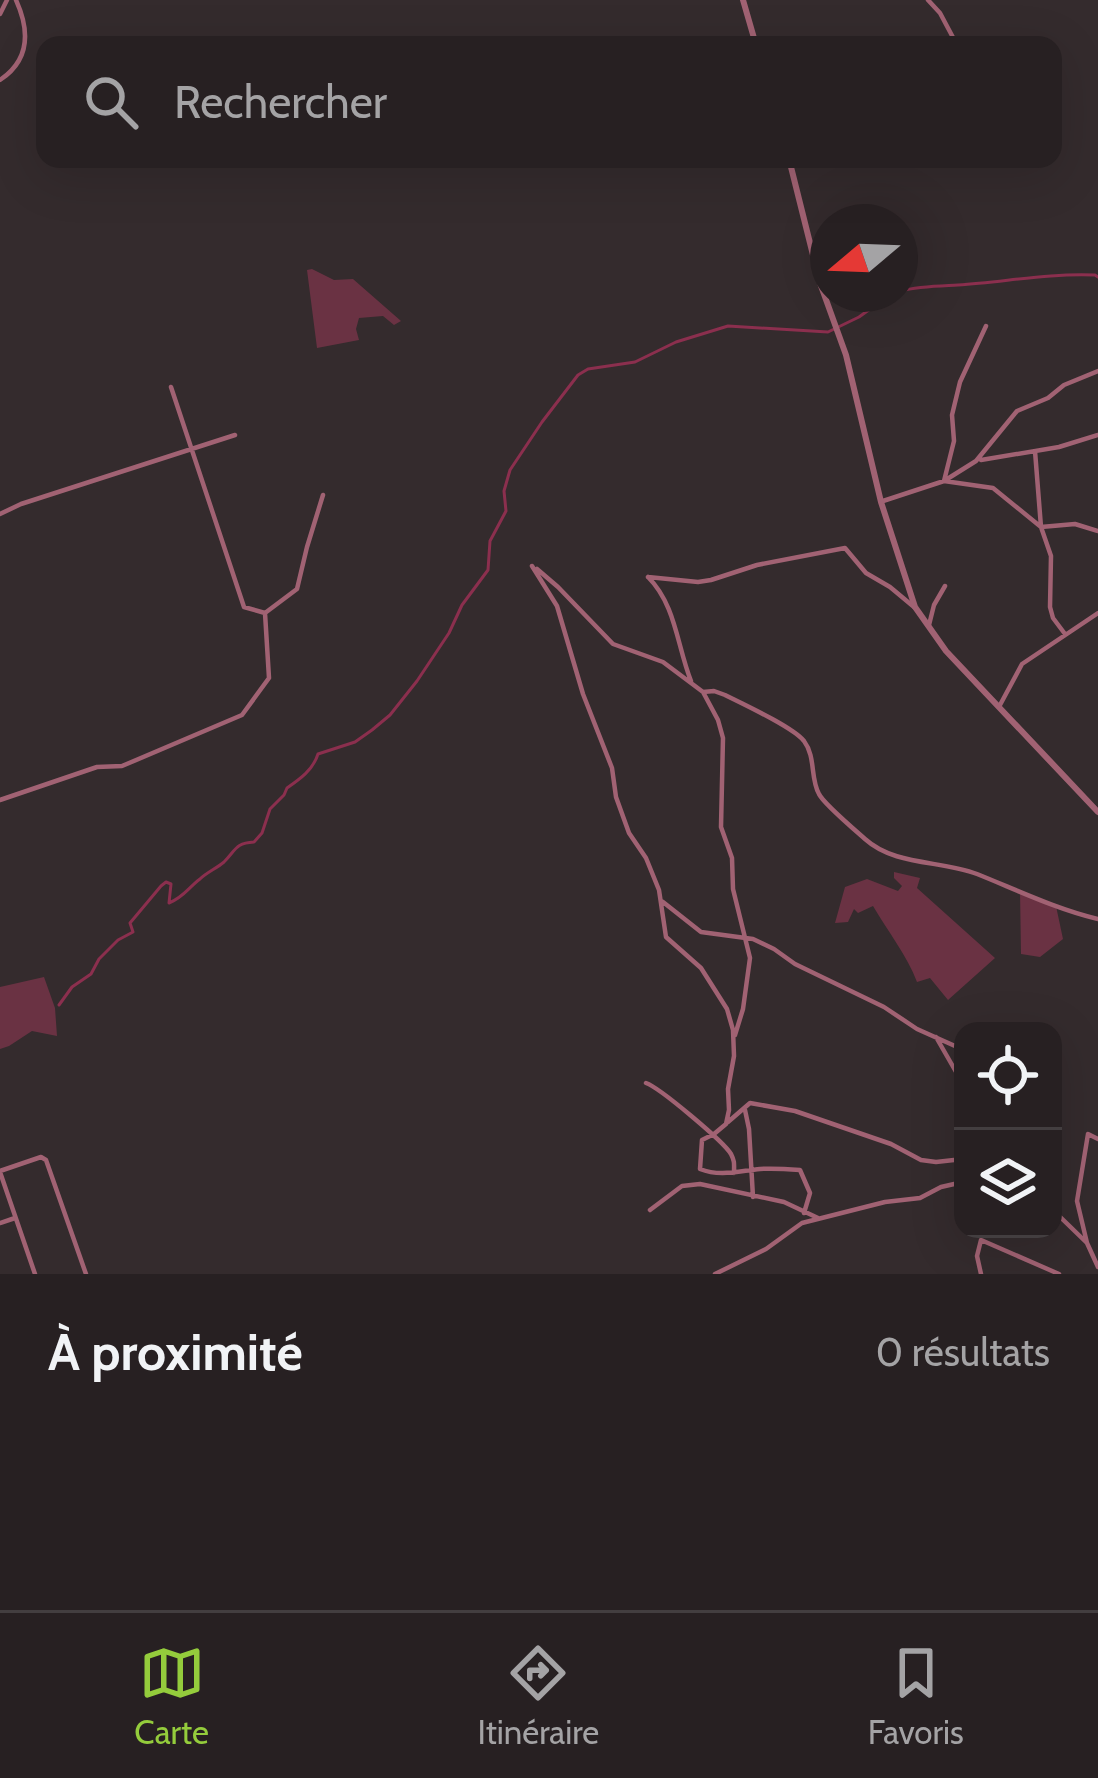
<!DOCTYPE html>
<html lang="fr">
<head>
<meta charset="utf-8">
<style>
  body { margin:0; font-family:Cabin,sans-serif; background:#2f282a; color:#f1f3f6 }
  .controls { position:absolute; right:36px; bottom:36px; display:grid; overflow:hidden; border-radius:24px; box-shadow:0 12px 48px #0002 }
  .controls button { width:108px; height:108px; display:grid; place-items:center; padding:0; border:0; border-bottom:3px solid #433e40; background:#272022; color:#f1f3f6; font:60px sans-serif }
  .compass { position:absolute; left:810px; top:204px; width:108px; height:108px; border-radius:50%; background:#272022; box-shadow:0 12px 48px #0002; rotate:251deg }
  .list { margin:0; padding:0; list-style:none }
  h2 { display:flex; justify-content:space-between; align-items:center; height:156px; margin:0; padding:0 48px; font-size:51px }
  h2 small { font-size:39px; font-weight:400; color:#a4a3a5 }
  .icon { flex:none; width:66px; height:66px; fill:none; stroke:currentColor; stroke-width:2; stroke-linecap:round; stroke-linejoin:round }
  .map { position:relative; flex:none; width:1098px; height:1274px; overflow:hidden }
  .search { position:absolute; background:#272022; box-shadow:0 12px 48px #0002; left:36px; right:36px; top:36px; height:132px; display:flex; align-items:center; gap:30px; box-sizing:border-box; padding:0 42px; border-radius:24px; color:#a4a3a5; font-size:45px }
  .sheet { height:336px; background:#272022 }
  nav { display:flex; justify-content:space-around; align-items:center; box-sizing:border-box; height:168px; border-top:3px solid #433e40; background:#272022; font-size:33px; color:#a4a3a5 }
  nav a { display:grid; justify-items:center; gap:6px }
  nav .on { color:#94cc3c }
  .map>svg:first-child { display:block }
  .green { fill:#6a3243 }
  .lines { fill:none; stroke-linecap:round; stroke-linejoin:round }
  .stream { stroke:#8b2f4e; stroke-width:3 }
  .minor { stroke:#a16273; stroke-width:4.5 }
  .tertiary { stroke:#a16273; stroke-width:6 }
</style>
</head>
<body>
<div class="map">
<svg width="1098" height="1274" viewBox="0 0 1098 1274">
  <rect width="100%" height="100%" fill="#342b2d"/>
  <path class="green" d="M312,269L334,280L353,279L401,321L394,325L383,316L359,318L356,329L359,340L317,348L307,270Z
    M894,872L920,878L917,888L995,958L948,1000L930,978L917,982C907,955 888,932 873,906L858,913L854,909L848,922L835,923L845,887L867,879L898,891L902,886L894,878Z
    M1020,890L1056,906L1063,939L1040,957L1021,954Z
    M44,977L55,1008L57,1036L32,1031L9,1046L0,1049V987Z"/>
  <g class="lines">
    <path class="stream" d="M900,291C920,286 938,286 958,285C1005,282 1048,273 1095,275L1098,277
      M59,1005L72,987L91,974L99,959L118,940L133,932L130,923L161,886L166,882L171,884L169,903C184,897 188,888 200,879C206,873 217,868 224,862C236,850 235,843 254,842L262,833L270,809L284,795L287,788C300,779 313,770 318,754L355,742L372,730L390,715L417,681L449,633L462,605L488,570L490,541L506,511L504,491L510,470L542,422L578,375L588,369L635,362L676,342L728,326L828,332L859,317L891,294"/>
    <path class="minor" d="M928,0L940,13L957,45
      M0,14L7,0
      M0,80C30,60 30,31 16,0
      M986,326L960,382L952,415L954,441L944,481L993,488L1041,527L1075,524L1098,531
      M171,387L244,607L265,613
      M1035,451L1041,527L1051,556L1050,607L1053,618L1065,634
      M981,460L1059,447L1098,435
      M883,501L944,481L976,461L1017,411L1048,398L1064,385L1098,371
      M0,514L21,504L235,435
      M532,566L557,606L583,694L612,768L616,797L629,833L646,858L659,890L666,937L701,968L727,1009L733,1030L734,1056L728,1089L729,1110L726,1124L714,1134L702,1140L700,1169C720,1177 739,1171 760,1169C773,1168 787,1169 800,1170L810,1193L804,1213
      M537,569L558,587L613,644L663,662L703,692L718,720L723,738L721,827L732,858L733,889L750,958L743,1009L735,1035
      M648,577L698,582L711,580L757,565L845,548L866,573L890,587L914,607
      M648,577C676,605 677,646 691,681
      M929,625L934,605L945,586
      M703,692L714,691L725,695C743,704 793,727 804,741C816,757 810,778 819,794C823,803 856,831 865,839C895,866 940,860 977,874C1017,890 1056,909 1098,919
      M1000,705L1022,664L1098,613
      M0,800L97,767L122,766L242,715L269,678L265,613L297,589L307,547L323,495
      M663,902L701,932L753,939L774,949L795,964L884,1007L917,1029L955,1046L963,1054
      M936,1037L963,1084
      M646,1083C660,1088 723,1141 731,1154C735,1162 734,1164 734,1173
      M745,1110L749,1129L753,1197
      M728,1122L750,1103L795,1111L891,1144L921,1160L936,1162L963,1159
      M1098,1139L1088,1134L1077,1201L1087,1243L1098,1267
      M962,1159L963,1129
      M0,1171L41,1157L46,1160L86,1274
      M0,1172L35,1274
      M650,1210L682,1186L700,1184L784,1202L818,1218
      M1053,1210L1087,1243
      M0,1223L15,1218
      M715,1274L766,1249L802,1223L885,1202L920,1198L941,1187L963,1182
      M981,1274L977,1256L981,1240L1059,1274"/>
    <path class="tertiary" d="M743,0L756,45
      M789,159L820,283L846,355L881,502L915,607L946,651L1098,812"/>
  </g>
</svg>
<div class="controls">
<button><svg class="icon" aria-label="locate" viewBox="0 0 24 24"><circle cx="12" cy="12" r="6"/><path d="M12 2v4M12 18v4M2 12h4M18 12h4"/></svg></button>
<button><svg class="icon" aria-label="layers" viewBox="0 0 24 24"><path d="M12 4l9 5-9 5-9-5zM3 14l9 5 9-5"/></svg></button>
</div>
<svg class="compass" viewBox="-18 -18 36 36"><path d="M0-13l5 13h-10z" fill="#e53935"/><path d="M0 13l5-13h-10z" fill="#a4a3a5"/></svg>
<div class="search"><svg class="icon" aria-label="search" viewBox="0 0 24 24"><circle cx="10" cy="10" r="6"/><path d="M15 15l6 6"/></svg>Rechercher</div>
</div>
<section class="sheet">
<h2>À proximité<small>0 résultats</small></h2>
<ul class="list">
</ul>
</section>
<nav>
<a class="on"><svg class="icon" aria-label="map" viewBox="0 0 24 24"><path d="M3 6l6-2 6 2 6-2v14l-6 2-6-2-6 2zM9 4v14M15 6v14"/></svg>Carte</a>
<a><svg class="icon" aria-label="directions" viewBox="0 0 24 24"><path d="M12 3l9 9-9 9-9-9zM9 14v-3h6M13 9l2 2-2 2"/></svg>Itinéraire</a>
<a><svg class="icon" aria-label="saved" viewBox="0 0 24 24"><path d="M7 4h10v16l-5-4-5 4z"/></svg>Favoris</a>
</nav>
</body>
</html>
